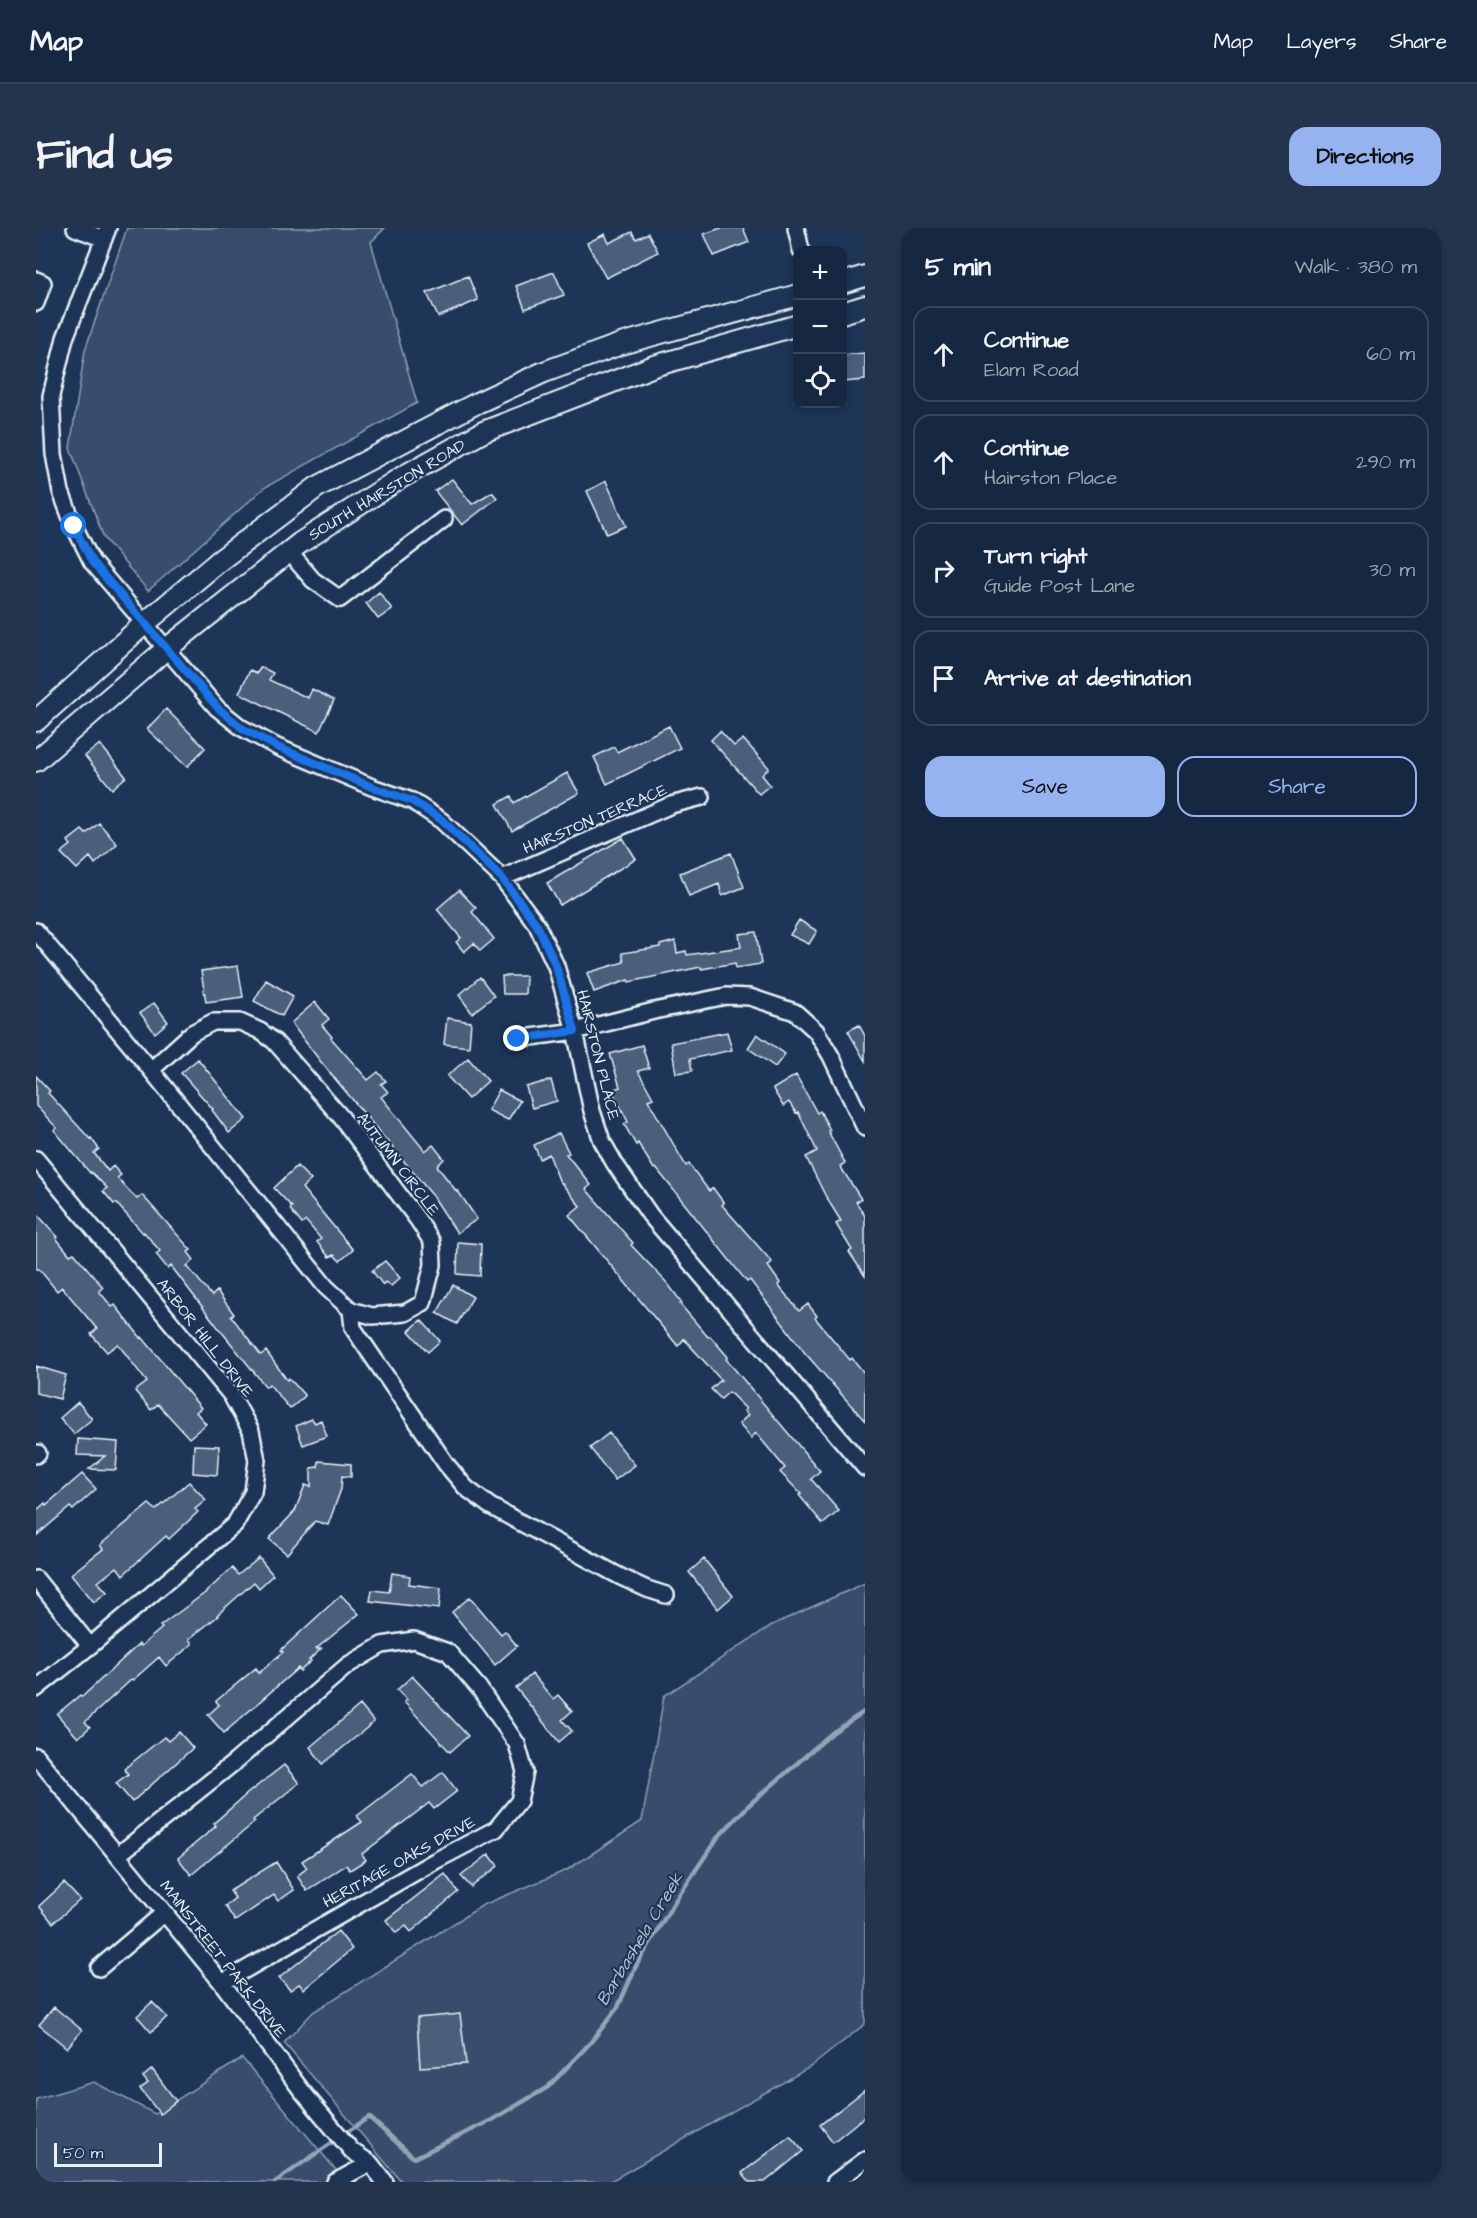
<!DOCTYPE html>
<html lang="en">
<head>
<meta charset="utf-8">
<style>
  body { margin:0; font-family:"Architects Daughter",sans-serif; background:#23344c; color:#f1f3f6 }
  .controls { position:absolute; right:18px; top:18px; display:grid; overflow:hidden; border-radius:12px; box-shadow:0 3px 9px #0003 }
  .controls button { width:54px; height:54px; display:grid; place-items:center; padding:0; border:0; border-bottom:2px solid #35445a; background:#162841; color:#f1f3f6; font:30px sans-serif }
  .scale { position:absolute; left:18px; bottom:15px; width:108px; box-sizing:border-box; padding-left:6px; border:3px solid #e8f1f8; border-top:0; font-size:16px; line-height:21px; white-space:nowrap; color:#e8f1f8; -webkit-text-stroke:4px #1d3557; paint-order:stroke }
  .stop { position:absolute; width:18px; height:18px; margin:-14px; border:4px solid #1a73e8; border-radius:50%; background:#fff }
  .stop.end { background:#1a73e8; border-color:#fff; box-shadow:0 2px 6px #0008 }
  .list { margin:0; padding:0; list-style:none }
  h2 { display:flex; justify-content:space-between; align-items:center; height:78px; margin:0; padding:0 24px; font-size:26px }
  h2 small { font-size:20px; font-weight:400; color:#9ea6b1 }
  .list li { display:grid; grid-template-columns:39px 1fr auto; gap:18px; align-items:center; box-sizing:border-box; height:96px; margin:0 12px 12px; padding:0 12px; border:2px solid #35445a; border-radius:18px }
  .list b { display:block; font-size:22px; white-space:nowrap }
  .list p { margin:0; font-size:20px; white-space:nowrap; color:#9ea6b1 }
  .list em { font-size:20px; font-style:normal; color:#9ea6b1 }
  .actions { display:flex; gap:12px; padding:18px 24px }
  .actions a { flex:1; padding:14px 0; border:2px solid #95b2f1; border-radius:18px; text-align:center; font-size:21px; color:#95b2f1 }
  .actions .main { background:#95b2f1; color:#111 }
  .icon { flex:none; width:33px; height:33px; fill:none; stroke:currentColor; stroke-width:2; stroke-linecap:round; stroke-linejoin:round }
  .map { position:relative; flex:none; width:829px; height:1954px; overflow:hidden; border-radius:18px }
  header { display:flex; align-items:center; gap:36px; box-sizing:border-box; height:84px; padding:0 30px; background:#162841; border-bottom:2px solid #35445a }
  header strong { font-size:28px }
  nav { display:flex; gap:33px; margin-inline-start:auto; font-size:21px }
  .intro { display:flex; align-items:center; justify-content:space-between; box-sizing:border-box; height:144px; padding:0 36px }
  h1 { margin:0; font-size:42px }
  .button { padding:15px 27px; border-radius:18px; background:#95b2f1; color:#111; font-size:21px; font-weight:700 }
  main { display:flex; gap:36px; padding:0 36px }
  aside { flex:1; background:#162841; border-radius:18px; box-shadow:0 3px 9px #0003 }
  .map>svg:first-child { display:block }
  .green { fill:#374d6c; stroke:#909fb2; stroke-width:1.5 }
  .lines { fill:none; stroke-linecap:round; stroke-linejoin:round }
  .stream { stroke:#95a4b5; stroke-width:4.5 }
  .building { fill:#495e7a; stroke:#e8f1f8; stroke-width:1.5 }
  .minor-casing { stroke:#e8f1f8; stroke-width:20 }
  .major-casing { stroke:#e8f1f8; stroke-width:24 }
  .minor { stroke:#1d3557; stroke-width:15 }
  .major { stroke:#1d3557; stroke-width:20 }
  .route { stroke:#1a73e8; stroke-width:8 }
  .labels { text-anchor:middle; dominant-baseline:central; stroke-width:4.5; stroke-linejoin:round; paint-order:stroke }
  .street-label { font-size:16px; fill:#e8f1f8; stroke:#1d3557 }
  .water-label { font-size:18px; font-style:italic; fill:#b7c4d1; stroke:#1d3557 }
</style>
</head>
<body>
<header>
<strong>Map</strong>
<nav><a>Map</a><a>Layers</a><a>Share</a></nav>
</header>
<div class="intro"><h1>Find us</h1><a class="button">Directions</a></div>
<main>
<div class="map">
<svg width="829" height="1954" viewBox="0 0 829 1954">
  <rect width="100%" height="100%" fill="#1d3557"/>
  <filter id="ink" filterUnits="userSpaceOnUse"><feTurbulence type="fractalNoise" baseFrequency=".0167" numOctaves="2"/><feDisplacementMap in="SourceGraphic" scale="12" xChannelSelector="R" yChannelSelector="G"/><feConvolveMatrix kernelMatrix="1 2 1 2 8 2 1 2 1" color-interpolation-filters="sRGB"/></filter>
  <g filter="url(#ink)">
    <path class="green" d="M91,0H349L335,14L381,175L228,260L112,363L68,310L34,220L49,122Z
      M829,1355V1796L776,1838L573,1954H366L248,1815L277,1784L447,1677L531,1642L606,1593L628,1468L736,1397Z
      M206,1830L310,1954H0V1871L58,1854L119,1886Z"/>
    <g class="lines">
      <path class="stream" d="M239,1954L333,1889L378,1930L456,1892L512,1859L555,1814L582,1779L600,1738L639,1673L682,1609L714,1576L796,1505L829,1483"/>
    </g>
    <path class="building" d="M685,0H707L713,14L678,28L668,6Z
      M596,4L600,11L612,5L622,24L570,50L551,15L569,6L573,15Z
      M518,44L528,67L489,81L480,58Z
      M432,48L442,72L402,89L391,65Z
      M829,125V152L807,154V127Z
      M416,251L436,276L456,264L461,270L426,297L399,263Z
      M570,253L590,298L571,306L551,263Z
      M343,364L356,381L342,391L330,375Z
      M225,439L237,445L233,452L272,470L276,461L298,472L283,504L203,465L214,442L221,445Z
      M130,481L169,520L151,539L111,501Z
      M633,498L644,520L571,556L558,529L578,519L581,524Z
      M684,503L698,518L707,511L733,540L726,547L734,557L723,566L675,512Z
      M64,516L90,549L76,561L49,528Z
      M531,545L543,565L476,603L461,576L475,568L478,575Z
      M63,595L81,616L59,636L54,629L41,641L25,625L35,617L32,613L46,602L50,606Z
      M587,610L600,631L524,677L511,655Z
      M695,625L708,659L686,668L683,656L653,668L644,645Z
      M423,662L440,680L436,684L458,711L444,723L438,715L428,724L420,714L425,710L401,681Z
      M763,692L781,703L773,716L754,707Z
      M720,704L725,736L700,740L699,735L665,741V739L593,754L592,752L558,764L551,745L588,734L586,725L624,719V717L639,713L641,725L650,723L651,727L705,719L703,706Z
      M202,738L207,769L170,774L165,743Z
      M466,748H490L489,766H467Z
      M444,749L458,768L436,785L423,767Z
      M230,752L257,768L246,788L218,773Z
      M279,774L293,791L286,797L296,809L295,810L332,852L342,844L350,853L345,856L352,864L345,869L389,923L397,917L408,931L401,938L421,964L422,963L441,991L421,1005L397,968L285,834L255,795Z
      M118,775L132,794L119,805L104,785Z
      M411,790L435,794L433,819L408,816Z
      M823,797L829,808V833L812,803Z
      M691,804L696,822L654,831L656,843L640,845L635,815Z
      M721,806L749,826L739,839L712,820Z
      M606,817L613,840L602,843L617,870L612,872L650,938L653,936L673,963L677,960L688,975L686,977L736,1034L732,1038L744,1055L742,1057L763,1083L772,1076L781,1088L779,1090L814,1132L816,1130L829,1146V1193L769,1125L714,1052L711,1054L620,940L618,941L602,915L600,917L588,896L592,894L576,862L584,859L574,826Z
      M432,830L452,853L432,871L411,848Z
      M162,831L210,891L193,905L176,882L177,881L145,845Z
      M760,847L781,885L784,883L794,902L792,903L809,935L804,938L825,971L820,974L829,988V1048L813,1024L816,1022L800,996L805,993L790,969L770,929L781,923L762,884L760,885L753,874L747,878L737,861Z
      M0,848L14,863L12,865L54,911L55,910L63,921L58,925L72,943L77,938L85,947L81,950L101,971L106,967L155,1022L152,1024L158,1032L151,1038L176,1068L181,1063L198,1086L195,1088L225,1127L230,1123L251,1152L253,1150L269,1168L254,1181L233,1156L230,1159L181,1098L135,1038L132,1041L120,1026L124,1023L108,1004L107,1005L80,975L78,976L67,963L71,960L55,944L54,945L18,902L21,900L0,878Z
      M515,852L521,873L496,880L490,859Z
      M463,862L484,873L472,892L452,882Z
      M523,905L533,925L530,926L555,957L550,961L597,1015L595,1017L632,1056L646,1075L644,1076L672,1109L674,1108L692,1129L690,1131L784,1243L775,1251L803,1283L787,1296L763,1267L765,1266L744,1244L749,1240L720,1205L715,1210L703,1196L712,1187L708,1183L710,1181L693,1164L685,1171L675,1161L685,1152L648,1111L642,1118L533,987L544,978L523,952L513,926L504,931L498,917Z
      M261,938L275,952L266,960L317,1022L304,1033L298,1027L293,1029L281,1014L285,1011L270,993L266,996L254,981L256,979L238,960Z
      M0,985L22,1009L20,1010L34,1027L38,1025L67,1059L63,1063L76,1079L79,1077L105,1110L106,1109L165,1180L160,1184L170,1196L153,1210L122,1176L115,1182L99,1163L111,1154L82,1116L71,1124L55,1106L61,1101L26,1059L21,1063L3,1041H0Z
      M422,1014L445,1016L444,1048L421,1046Z
      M349,1033L364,1050L355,1058L349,1054L347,1057L336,1043Z
      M417,1057L437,1069L421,1096L401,1085Z
      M385,1092L404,1113L392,1124L373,1103Z
      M0,1138L30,1147L24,1171L0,1165Z
      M42,1174L56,1191L38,1206L24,1190Z
      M276,1191L279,1195L285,1192L291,1208L267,1217L260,1198Z
      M573,1205L599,1237L579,1252L554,1220Z
      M42,1211L82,1214L80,1242L53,1241L69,1228L41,1227Z
      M158,1217L183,1218L181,1247L157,1245Z
      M283,1233L315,1236V1249L306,1248L305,1261L292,1297L279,1293L251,1326L233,1311L259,1283L269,1257L275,1259V1240L282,1239Z
      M46,1246L60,1261L37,1282L34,1279L0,1308V1283L9,1275L10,1277Z
      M153,1254L170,1272L159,1281L162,1284L133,1311L130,1308L87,1347L81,1339L62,1354L71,1364L58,1374L35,1346L67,1321L64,1317L113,1276L120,1282Z
      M223,1330L237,1347L223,1360L218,1354L181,1387L182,1388L153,1411L156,1416L130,1438L123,1429L97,1452L96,1451L49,1494L54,1499L42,1510L21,1486L44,1467L46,1469L103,1416L105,1418L126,1400L124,1398L169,1365L196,1340L202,1347Z
      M668,1331L697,1368L682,1381L653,1344Z
      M356,1345L374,1348L373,1356L405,1360L403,1381L334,1373L336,1362L353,1364Z
      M305,1367L323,1386L280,1421H285L273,1432L275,1433L264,1443L262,1440L188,1505L172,1487L183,1477L180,1473L220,1440L223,1445L247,1424L245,1422Z
      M434,1369L465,1406L469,1403L481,1418L459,1437L416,1384Z
      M496,1446L517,1471L522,1467L536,1483L526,1492L536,1503L523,1514L480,1460Z
      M376,1448L432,1508L414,1524L368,1474L371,1472L361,1462Z
      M324,1477L338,1494L287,1536L274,1519Z
      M143,1504L157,1520L96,1574L80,1555L92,1546L88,1541L128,1509L132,1513Z
      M248,1537L263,1555L217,1592L219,1594L155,1647L142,1630L180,1598L178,1595L212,1565Z
      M407,1544L421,1563L398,1581L393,1575L326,1626L330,1632L314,1642L310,1637L271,1663L261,1648L271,1640L266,1633L326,1594L321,1588L376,1546L387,1559Z
      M453,1626L462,1638L435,1659L425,1648Z
      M240,1634L258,1662L242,1673L238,1667L199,1693L189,1678L199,1670L194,1663Z
      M409,1646L422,1664L375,1704L370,1698L360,1705L350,1692Z
      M28,1655L44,1672L17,1695L3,1678Z
      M302,1703L316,1721L268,1761L263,1756L254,1762L243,1750Z
      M116,1774L131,1789L115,1804L101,1788Z
      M18,1779L46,1802L31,1820L3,1797Z
      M424,1786L430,1836L384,1839L381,1790Z
      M116,1841L140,1873L124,1886L104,1861L112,1855L107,1849Z
      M829,1862V1888L797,1914L784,1897Z
      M754,1908L767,1923L729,1954H713L706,1945Z"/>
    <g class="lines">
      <defs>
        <path id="minor" d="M39,0L68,11
          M72,0L29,110L15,168L18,226L25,264L38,298L56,334L181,480L206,500L241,519L336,559L376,573L406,593L466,650L501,697L520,738L539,803L556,883L566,913L579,936L614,987L829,1240
          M760,0L765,22
          M0,52L7,55L0,75
          M253,324L277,352L304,371L408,291
          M466,650L635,577L666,569
          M0,703L115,842
          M177,794H204L224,803L238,813L305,889L382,992L396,1014L397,1037L387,1075L369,1085L336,1088L315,1082L290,1059L115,842L156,805Z
          M481,811L539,803L618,783L690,768L714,769L759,784L780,803L795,828L829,900
          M0,931L195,1167L215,1203L221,1232L217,1264L199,1296L54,1418L0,1461
          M315,1082L317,1100L410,1236L430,1260L454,1278L585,1349L611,1361L630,1367
          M0,1227L2,1225
          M0,1351L54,1418
          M0,1528L186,1755L266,1863L316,1923L334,1935L349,1954
          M82,1627L200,1533L312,1437L346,1417L378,1412L412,1424L443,1460L481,1516L489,1544L483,1573L460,1601L399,1633L186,1755
          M63,1740L128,1685
          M299,1954L334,1935
          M799,1954L829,1932"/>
        <path id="major" d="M806,55L829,48
          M806,85L829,78
          M0,493L108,396L183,333L281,259L441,175L508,144L585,116L762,67
          M0,533L129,422L264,315L366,249L447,204L618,138L762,97"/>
      </defs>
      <use href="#minor" class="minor-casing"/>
      <use href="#major" class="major-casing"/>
      <use href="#minor" class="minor"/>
      <use href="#major" class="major"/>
    </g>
  </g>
  <g class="lines" filter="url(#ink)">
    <path class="route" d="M38,298L56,334L182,480L206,500L241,519L336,559L376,573L406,592L466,650L501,697L520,738L539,803L481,811"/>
  </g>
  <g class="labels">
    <g class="street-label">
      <text transform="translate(351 262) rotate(-31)">SOUTH HAIRSTON ROAD</text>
      <text transform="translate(559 591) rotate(-23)">HAIRSTON TERRACE</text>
      <text transform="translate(562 827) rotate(76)">HAIRSTON PLACE</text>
      <text transform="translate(362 936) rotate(53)">AUTUMN CIRCLE</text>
      <text transform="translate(169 1110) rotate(52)">ARBOR HILL DRIVE</text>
      <text transform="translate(363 1634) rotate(-29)">HERITAGE OAKS DRIVE</text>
      <text transform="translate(187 1731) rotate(52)">MAINSTREET PARK DRIVE</text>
    </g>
    <g class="water-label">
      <text transform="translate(604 1711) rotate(-59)">Barbashela Creek</text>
    </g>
  </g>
</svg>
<div class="controls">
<button>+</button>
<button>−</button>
<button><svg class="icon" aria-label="locate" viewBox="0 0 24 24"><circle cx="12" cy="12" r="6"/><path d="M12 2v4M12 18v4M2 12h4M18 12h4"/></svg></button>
</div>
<div class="scale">50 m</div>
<div class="stop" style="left:38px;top:298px"></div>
<div class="stop end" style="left:481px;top:811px"></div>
</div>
<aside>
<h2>5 min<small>Walk · 380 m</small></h2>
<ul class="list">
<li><svg class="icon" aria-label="ahead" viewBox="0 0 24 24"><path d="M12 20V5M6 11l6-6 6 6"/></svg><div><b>Continue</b><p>Elam Road</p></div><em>60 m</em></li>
<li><svg class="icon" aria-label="ahead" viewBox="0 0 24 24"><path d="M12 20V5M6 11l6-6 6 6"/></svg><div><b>Continue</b><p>Hairston Place</p></div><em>290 m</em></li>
<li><svg class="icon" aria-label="right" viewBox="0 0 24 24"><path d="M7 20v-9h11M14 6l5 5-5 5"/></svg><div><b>Turn right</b><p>Guide Post Lane</p></div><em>30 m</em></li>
<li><svg class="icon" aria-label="arrive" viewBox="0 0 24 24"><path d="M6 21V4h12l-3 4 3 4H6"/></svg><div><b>Arrive at destination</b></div></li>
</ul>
<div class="actions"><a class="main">Save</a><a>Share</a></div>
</aside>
</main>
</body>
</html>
